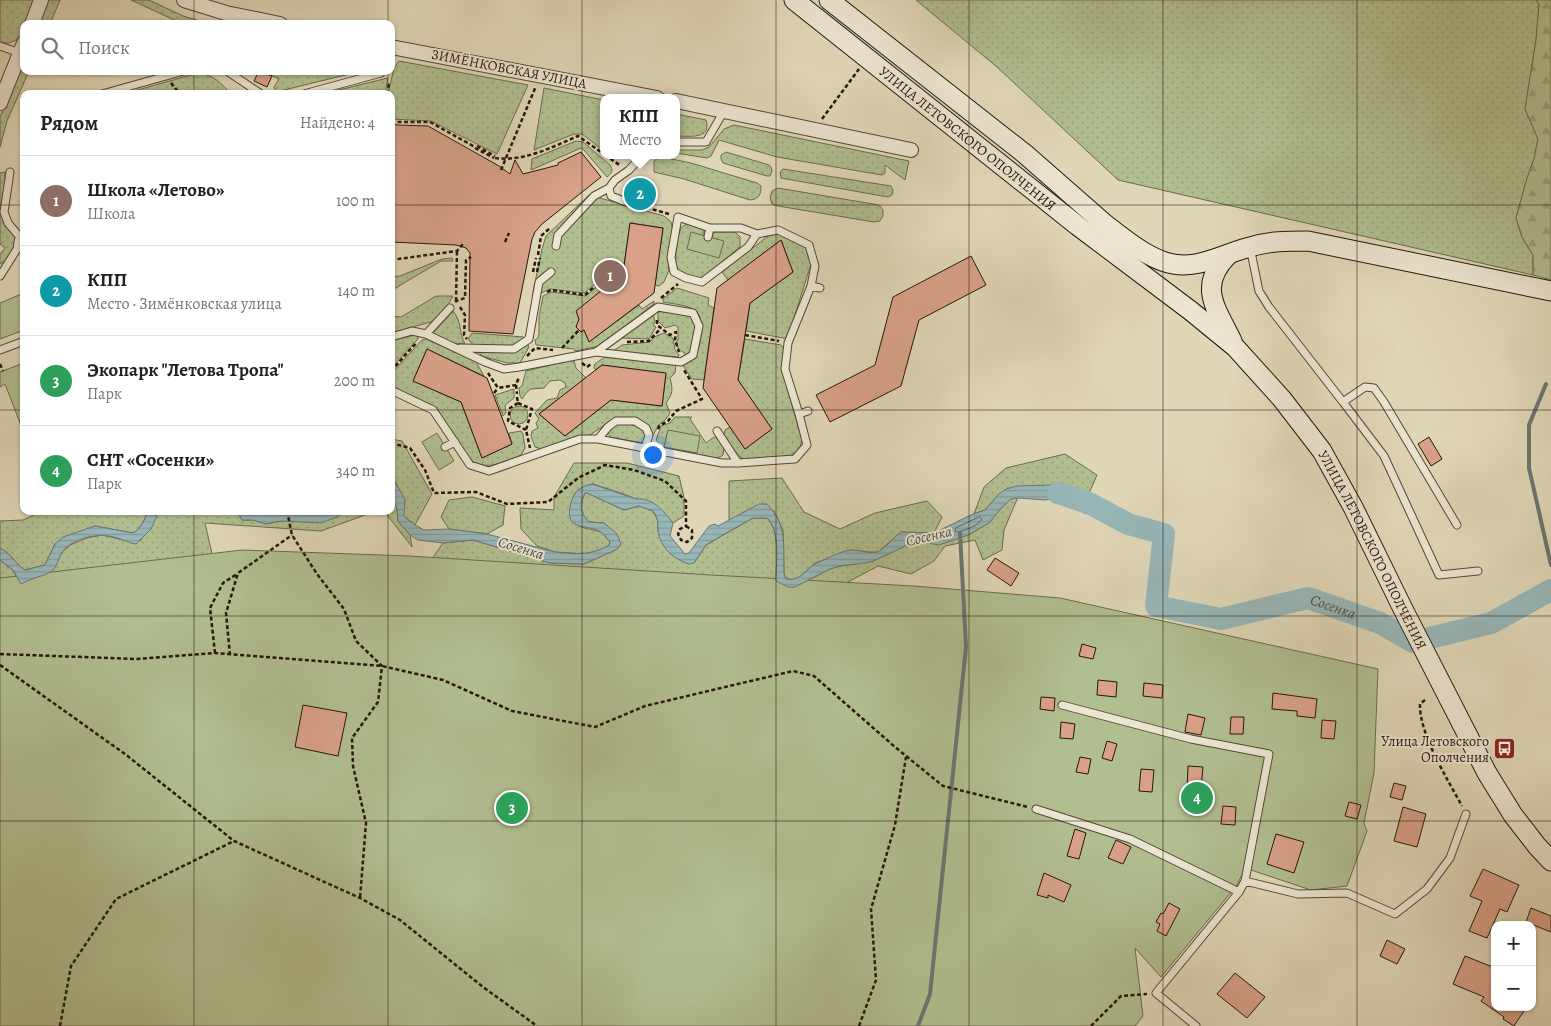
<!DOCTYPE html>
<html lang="ru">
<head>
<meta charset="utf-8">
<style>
  body { margin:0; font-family:Alegreya,serif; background:#f2f2f2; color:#222 }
  .controls { position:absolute; right:15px; bottom:15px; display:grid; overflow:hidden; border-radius:10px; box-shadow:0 1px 4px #0004 }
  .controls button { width:45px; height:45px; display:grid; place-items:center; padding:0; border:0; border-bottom:1px solid #e0e0e0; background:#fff; color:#222; font:25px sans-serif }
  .you { position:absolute; left:652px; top:454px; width:18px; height:18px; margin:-12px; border:4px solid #fff; border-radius:50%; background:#1a73e8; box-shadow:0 0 0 8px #1a73e833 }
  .badge { display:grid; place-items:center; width:32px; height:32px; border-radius:50%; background:#db2777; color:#fff; font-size:16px; font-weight:700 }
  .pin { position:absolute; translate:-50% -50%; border:2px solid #fff; box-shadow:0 1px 5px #0006 }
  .popup { position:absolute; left:600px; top:94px; width:80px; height:65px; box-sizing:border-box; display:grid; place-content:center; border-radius:10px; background:#fff; filter:drop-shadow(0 1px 4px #0005); font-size:16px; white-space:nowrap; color:#767676 }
  .popup b { font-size:19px; color:#222 }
  .popup::after { content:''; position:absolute; left:50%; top:100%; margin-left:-10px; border:10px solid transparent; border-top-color:#fff }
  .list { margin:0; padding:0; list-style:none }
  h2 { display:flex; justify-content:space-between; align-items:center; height:65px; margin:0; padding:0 20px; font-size:21px }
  h2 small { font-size:16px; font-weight:400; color:#767676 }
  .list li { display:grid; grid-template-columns:32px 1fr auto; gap:15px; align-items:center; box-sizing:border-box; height:90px; padding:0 20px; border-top:1px solid #e0e0e0 }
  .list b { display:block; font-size:19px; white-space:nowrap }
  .list p { margin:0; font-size:16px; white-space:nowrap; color:#767676 }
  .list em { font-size:16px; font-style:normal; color:#767676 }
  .icon { flex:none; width:28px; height:28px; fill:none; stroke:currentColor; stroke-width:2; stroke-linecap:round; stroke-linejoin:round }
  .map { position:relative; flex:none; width:1551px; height:1026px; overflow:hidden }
  .search { position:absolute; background:#fff; box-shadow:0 1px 4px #0004; left:20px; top:20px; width:375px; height:55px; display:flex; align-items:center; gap:12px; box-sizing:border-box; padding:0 18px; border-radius:10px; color:#767676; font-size:19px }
  .panel { position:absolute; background:#fff; box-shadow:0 1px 4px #0004; left:20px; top:90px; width:375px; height:425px; border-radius:10px }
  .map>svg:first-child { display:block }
  .grass { fill:url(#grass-dots); stroke:#6c6a4e }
  .forest { fill:url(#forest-firs); stroke:#6c6a4e }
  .green { fill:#b1be90; stroke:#6c6a4e }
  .water { fill:url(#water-rules); stroke:#6b7673 }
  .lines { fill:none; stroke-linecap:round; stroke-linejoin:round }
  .shore { stroke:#606662; stroke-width:1 }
  .stream { stroke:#6b7673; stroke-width:4 }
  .river { stroke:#97b7b8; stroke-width:22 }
  .building { fill:#d8a188; stroke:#28150c }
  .service-casing { stroke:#564637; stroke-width:9 }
  .minor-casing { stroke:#564637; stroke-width:16 }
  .secondary-casing { stroke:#28150c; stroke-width:21 }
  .path { stroke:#28150c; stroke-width:2.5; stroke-dasharray:4 2.5; stroke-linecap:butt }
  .service { stroke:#ebe5d1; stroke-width:7 }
  .minor { stroke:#ebe5d1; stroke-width:14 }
  .secondary { stroke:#ebe5d1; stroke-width:19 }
  .grid { fill:none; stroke:#28150c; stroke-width:1; stroke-opacity:0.55 }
  .labels { text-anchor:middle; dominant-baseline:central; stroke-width:4; stroke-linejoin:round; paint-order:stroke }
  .street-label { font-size:14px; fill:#28150c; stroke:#ebe5d1 }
  .poi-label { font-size:14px; fill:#28150c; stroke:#ebe5d1; text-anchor:end }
  .water-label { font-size:15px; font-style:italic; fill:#4f4e48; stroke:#ebe5d1 }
</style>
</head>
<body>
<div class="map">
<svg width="1551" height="1026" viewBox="0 0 1551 1026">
  <defs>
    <pattern id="grass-dots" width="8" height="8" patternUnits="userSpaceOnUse" patternTransform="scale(1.25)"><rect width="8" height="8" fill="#b1be90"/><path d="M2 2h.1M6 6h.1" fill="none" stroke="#98a27b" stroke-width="1.8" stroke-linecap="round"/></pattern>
    <pattern id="forest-firs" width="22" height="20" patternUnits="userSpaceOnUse" patternTransform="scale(1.25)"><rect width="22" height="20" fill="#b1be90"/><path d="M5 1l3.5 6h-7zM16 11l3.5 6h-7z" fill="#98a27b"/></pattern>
    <pattern id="water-rules" width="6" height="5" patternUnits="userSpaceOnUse" patternTransform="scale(1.25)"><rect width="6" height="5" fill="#97b7b8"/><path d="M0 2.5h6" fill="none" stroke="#829c9d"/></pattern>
  </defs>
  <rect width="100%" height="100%" fill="#e0d7b8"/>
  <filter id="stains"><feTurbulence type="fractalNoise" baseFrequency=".004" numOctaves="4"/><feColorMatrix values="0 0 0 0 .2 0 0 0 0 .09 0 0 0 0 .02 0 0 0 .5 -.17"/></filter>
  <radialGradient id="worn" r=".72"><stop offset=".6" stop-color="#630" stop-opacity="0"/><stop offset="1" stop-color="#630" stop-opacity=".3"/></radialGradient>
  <path class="grass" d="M0,0H35L26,24H24C24,37 13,46 0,42Z
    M46,0H60L50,24H37Z
    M131,0H149L183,16L210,24H183Z
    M916,0H1536L1539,4L1536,40L1525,109L1538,139L1534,159L1527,179L1516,218L1522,237L1533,255V275L1118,180L997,67Z
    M24,58V71H29L7,121L0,147V117Z
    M399,61L528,85L497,154L431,121L391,119V94H388L394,68Z
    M262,71H362L280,91H276L274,87L279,79Z
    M198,73C214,75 221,83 231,94H123Z
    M388,78L385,94H322Z
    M544,88L604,100V151L582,134H574L534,150Z
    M676,114L706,120C712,140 689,136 676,136Z
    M734,125L909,161L905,180L885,165V173L882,175L777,157L719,140L711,156L707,158L676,153V150H702L709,147L724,129Z
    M576,141L583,142L610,165C614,170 611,174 607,177L583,149L581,148L531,170L532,159Z
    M726,152L769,165L771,167L772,171L770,176H767L723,163L721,159V155Z
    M662,157L691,163L757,183L761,186C761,195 759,199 750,200L684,179L654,172V161L658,158Z
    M783,169L891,186L893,190L892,195L888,197L781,178L780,172Z
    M5,172V203L2,214L6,225L16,235C15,245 10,260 0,264V254L5,248L0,244V173Z
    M778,188L879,205L883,210V216L880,221L874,222L778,206L772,204L770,198L772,191Z
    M589,195L664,216L671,222L673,231L668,261L669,270L664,282L659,286L655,285L663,228L630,223L623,273L617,279L612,274L607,277H603L584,293L550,289L537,295L533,292L542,249L546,236Z
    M689,224L704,229V236L718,258L723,242L711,238L714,232H735L740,237V247L702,278C696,278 683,275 678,271C673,266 677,233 682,227C684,225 686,225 689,224Z
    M772,234C782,233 803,242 808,252C810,255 810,260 811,264L789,334L787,338H783L746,331L750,303L793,272L781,240L728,280L722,272L768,236Z
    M452,258L453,261H441L394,289H391V277L400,276L442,259Z
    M603,281H614L579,319L581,332L584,330L590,341L639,305L642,309L654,301V304L599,346L575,351L574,349L536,345L535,340L538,338L539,334V317L543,296L551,292L586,296Z
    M677,288L709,298L708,305L714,308L704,380L692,379L684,367V364C689,363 692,361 694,358C701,349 705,321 697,312C690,305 673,304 663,302V299Z
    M436,296H453L448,305L434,321L391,333V316L401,317Z
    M661,309L687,314C690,316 694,320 695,324C696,331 691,350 688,356H685V353L679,350L676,343L678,339V327L675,325L665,328L658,321V314Z
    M453,311C463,324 458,331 465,344L453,343L433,333Z
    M653,313L655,322L653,325L656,327L649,339L622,338Z
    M472,333L524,337L529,347L520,363H507L482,356L468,339Z
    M664,333L673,338L675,350L679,355L678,357L613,351L622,345L650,342L654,337Z
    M415,335L418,336V339L391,368V341Z
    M426,339L476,362L484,376L427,349L413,381L461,402L482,458L512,444L509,433L521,431L523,434L525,448L521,455C505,461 486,472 471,460L437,411L431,405L391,386V374L422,340Z
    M745,339L781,345L784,349L782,370L802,440L799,450L790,456L744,459L739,456L724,436L725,430L730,427L745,449L772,429L738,380Z
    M605,357L676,364L675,373L670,378C673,389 673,394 666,403L670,413L666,419L659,425L653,435L648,427L617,418L612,420L590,435L579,436L541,449L535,447L531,436L532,431L538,428L536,423L539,419L535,413L547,400L557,398L560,390L566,387L565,383L560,380L550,381L544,388L531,389L527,392L522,399L520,396L519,388L522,386L526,371L571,360L574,361L576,368L586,378L539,414L565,436L611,400L662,406L666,374L602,365L596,370L594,368L595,364Z
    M514,389V398L505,405L506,413L503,416L495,395Z
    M510 415a9 9 0 1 1 18 0a9 9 0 1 1-18 0Z
    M675,417H692L690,419L706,443L714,437L718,439L724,447L723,455L716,459L685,453L684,451L697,453L668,430L664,447L678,450L676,451L663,448L656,440L661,426L670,423Z
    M620,423C631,425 639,424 646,435L643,443L610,437L608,432L612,426Z
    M391,439L402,441L432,494L415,525L403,516L405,500L391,474Z
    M1065,454L1097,475L1087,498L1074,491L999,494L985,510L974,514L984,487L1006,468Z
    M574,463H627L679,476L684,497V516L673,523C658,503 617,492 593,484C567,491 573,500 574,523L581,527L601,532L610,542L609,545L602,550L585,554L555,552L537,546L521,529L520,508L554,510V497Z
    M782,478L804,512L840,529L875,513L927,501L942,517L934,533L901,532L878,552H870L851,550L815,563L800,577L793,580L786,579L784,574L783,530L774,511L729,521V481Z
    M585,493H587L624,510L639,506L653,511L658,521V532L694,563L706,545L753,518H767C781,532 776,562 776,581L795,587L830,569L840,566L873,561L916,541L956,538L968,535L989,523L1002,507L1011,499L1018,497L1004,530L1002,550L983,560L975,540L945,546L934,561L911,574L878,566L797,609L624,573L431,560L443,543L473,540L550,563L584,564L611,552L617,549L621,544L604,523L589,522L584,517L580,506Z
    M391,494L397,509L398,521L410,535L412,547L384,511H391Z
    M472,497L505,506L503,525L487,534L449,529L441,517L449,500Z
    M43,511H148C145,519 141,529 133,533L95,526L55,544L45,565L25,570C15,564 11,553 0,548V521L23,520Z
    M159,511H237L242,520H253L266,524L281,521L337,517L344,511H376L321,531L205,523L222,597L0,599V560L14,571L18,580L54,568L62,552L70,545L87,538L102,535L136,543L141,540Z"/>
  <path class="forest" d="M1536,0H1551V280L1533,275V255L1522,237L1516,218L1527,178L1534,159L1538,139L1525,109L1536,40L1539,4Z"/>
  <path class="green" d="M691,232L724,241L719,258L687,249Z
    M24,293V330L0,339V303Z
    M24,363V433L5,384L0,387V372Z
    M668,430L700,436L697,453L664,447Z
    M437,433L454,461L439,470L422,442Z
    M242,550L409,556L711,575L914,586L1060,598L1378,669L1374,773L1364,823L1367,831L1347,886L1311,890L1245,868L1237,885L1161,977L1135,948L1143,1016L1135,1026H0V578Z"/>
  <path class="water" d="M391,474L405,500L404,516L415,525L424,530L449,529L487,534L555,552C574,554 591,556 609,545L610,542C607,539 605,535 602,533C588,522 563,534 571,503C574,491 580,487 592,484L636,499C652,497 664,511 673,523L670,536L685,554L689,553L709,526L715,524L718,526L759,504H767C788,526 783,546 784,574L786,579C802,582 806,567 819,562C829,558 842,550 853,550C860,550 869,554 877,552C884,549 895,537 901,532L934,533L973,514L985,510L999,494L1006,489L1017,486L1052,485L1074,491L1087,498L1086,514L1056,498L1045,500L1018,498L1011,499L1002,507L989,523L968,535L939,545L916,541L873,561L865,563L840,566L830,569L795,587H788L776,581C776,562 781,531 767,518H753L728,532L706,545L694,563L689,564C674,559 660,548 658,530C658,522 658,518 653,511L639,506L624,510L587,493H585C579,504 580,513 589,522L604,523L617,534L621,544L617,549L611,552L584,564L550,563L473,540L443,543L418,540L410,535L398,521L397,509L391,494Z
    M148,511H159L151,529L136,544C129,543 124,540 117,538C100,532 75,537 63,551C59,556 58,564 54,569C46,577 31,577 22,584L20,583L14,571L0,560V548C12,554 15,564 25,570L45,565L55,544L63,537L95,526L133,533C141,529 145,519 148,511Z
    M237,511L276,514L289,511H300L309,514L320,511H344L337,517L321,523L281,521L266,524L253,520H242Z"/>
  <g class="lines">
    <path class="shore" d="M980,517L982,519C978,526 966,530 957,532L955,531L956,528Z"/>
    <path class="stream" d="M1546,384L1529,425V468L1551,565
      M918,1026L930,994L966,647L960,533"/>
    <path class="river" id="s1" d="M1058,493L1091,504L1128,524L1164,534L1156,606L1221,619L1308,598L1380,623L1413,642L1491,623L1551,590"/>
  </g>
  <path class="building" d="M259,71L272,76L267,87L254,81Z
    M391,123L397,125L428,126L499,166L510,174L515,160L523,174L558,165V163L581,152L601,177L542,224L535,232L532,239L513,334L469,331L470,253L466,248L456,245L391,242Z
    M633,181L654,187L648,205L631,199L628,197Z
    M630,223L663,228L654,293L589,342L584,330L581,332L576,327L579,319L576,311L623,273Z
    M781,240L793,272L750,303L738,380L772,429L745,449L703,388L717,288Z
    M971,256L986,285L919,320L901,386L830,422L816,395L875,365L893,297Z
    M427,349L487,378L512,444L482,458L461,402L413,381Z
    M602,365L666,373L662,406L611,400L565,436L539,414Z
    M1429,437L1442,459L1431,466L1418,444Z
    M995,558L1019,573L1011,586L987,570Z
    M1082,644L1096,648L1093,659L1079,656Z
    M1098,680L1117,682L1116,697L1097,695Z
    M1144,683L1163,685L1162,698L1143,696Z
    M1273,693L1317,699L1315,718L1297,716V711L1272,709Z
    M1041,697L1055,698L1054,711L1040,709Z
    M303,705L347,713L338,756L295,747Z
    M1188,714L1205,718L1201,735L1185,732Z
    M1231,717H1244L1243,734H1230Z
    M1322,720L1336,721L1334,739L1321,738Z
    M1061,722L1075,724L1073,739L1060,738Z
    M1107,741L1117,744L1112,761L1102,758Z
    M1080,757L1091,759L1088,774L1076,772Z
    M1188,766L1203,767L1201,789L1187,788Z
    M1141,769L1154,770L1152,792L1139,791Z
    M1394,783L1406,786L1402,800L1390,797Z
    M1349,802L1361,805L1357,819L1345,816Z
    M1223,806L1236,807L1235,825L1221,824Z
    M1403,807L1426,814L1417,847L1394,841Z
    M1075,829L1086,833L1079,859L1067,856Z
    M1276,834L1304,842L1294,873L1267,864Z
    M1116,840L1131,847L1123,864L1108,858Z
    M1483,869L1519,885L1507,912L1500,909L1487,938L1469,931L1482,901L1470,896Z
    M1044,873L1071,885L1064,902L1048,895V898L1037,895Z
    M1169,903L1180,909L1166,936L1157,931L1160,924L1156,922L1161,913L1163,914Z
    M1531,908L1551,916V932L1526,922Z
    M1387,940L1405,949L1397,964L1380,956Z
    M1465,956L1495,968V1007H1518L1524,1011L1514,1026L1503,1019L1504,1017L1481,1001L1484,997L1453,984Z
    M1235,973L1265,997L1247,1018L1217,994Z"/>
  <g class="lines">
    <defs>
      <path id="service" d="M0,46L20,53
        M227,71L261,94
        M102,94L184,71
        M304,94L381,73L382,71
        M676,142H706L724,111
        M626,202L611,196L609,188L615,180L629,170L643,155
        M708,237L710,228
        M556,246L558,235L594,196L609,188
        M1250,247L1259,291L1269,307L1343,402L1365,387L1374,388L1384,402L1457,525
        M0,276L17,249L19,236L8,223L4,212L10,172
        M811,286L820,288
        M426,334L450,308
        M391,337L412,331L426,334L485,362L504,369L519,367L596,352L658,307L693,313L699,326L693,355L681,362L596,352
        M460,348L514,349L529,339L539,282L551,272
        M0,350L24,341
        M391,390L433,410L470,465L489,471L580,439H598L722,463H738L795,459L807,445L799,414L785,369L788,343L811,286L815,266L809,245L778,230L757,234L741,228H710L678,217L671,257L674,272L686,278L702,282L748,247L757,234
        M1343,402L1384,456L1439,575L1478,571
        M799,414L808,411
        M717,431L738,463
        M598,439L608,427L616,421H635L646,428L649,435L645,448
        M445,447L455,442
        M1062,705L1191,739L1269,754L1245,881L1239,892L1156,993L1196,1026
        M1036,809L1130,839L1239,892
        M1245,881L1298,894L1347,893L1395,914L1427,889L1450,858L1466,814"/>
      <path id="minor" d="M184,0L226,13L280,24
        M32,24L41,0
        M391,47L657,98
        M676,101L911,150
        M0,103L24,43"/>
      <g id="secondary">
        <path id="s2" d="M794,0L1078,226L1191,311L1235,347L1282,399L1322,451L1353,507L1403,609L1487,773L1513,815L1537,846L1551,861"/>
        <path d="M829,0L1025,154L1106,225L1114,235"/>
        <path d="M1106,225C1124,238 1143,255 1165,262C1195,272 1222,254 1250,247C1270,241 1287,241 1308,241L1551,291"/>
        <path d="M1228,255C1197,286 1216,308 1232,341"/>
      </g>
    </defs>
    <use href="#service" class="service-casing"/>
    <use href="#minor" class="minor-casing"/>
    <use href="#secondary" class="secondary-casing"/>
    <path class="path" d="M171,83L180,94
      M387,94L389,83
      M822,119L859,69
      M391,122H430L475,147
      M477,146L495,156
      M475,148L494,158
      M605,155L621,166
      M495,158C524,162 552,147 578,136L604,154
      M501,170L536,86
      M626,193L630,182
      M634,204L669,214
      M505,242L509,233
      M538,255L541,236L550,228
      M391,260L457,251L463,244
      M533,272L536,258
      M537,272L540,258
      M547,292L551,290L585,295L603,279L613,278L615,281
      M661,298L678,284
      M456,301L457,251
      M457,302L456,301L465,298L466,260L471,257
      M460,307L465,315L464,335L467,339
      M657,320V325L670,335L676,332L675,340L679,352
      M745,335L779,341
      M627,342L649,341L661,328
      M562,348L579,330
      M527,356L535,348L553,350
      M582,363L587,367L591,364
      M0,364L3,371
      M391,371L417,342
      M488,373L498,388L516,385L519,377
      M516,385L517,394
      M494,393L498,388
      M517,397L518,403
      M518,403L532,409L526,430L530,448
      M518,403L510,408L508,421L526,430
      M658,429L659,426L668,421L676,411L702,399L684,370
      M391,443L410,448L425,470L434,493L476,492L507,504L548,502L578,478L605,465L634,470L665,481L686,501V526
      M287,511L292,535L317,574L344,609L356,641L382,666L378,702L352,738L353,766L366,823L360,898
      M686,526L692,530V538L687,542L681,540L678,534L680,529Z
      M215,653L210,608L223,583L237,574
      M0,654L136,659L215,653L382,666L443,680L512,711L595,727L645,706L793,671L814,676L895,747L943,786L1028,807
      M230,655L226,613L238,573L292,535
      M0,665L125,754L234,841L360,898L400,920L483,987L537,1026
      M1425,700L1420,704C1419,734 1448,780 1462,806
      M60,1026L71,966L116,899L234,841
      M859,1026L876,980L871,909L895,825L906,757
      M1091,1026L1121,996L1147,994"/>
    <use href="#service" class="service"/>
    <use href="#minor" class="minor"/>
    <use href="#secondary" class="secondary"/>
  </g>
  <path class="grid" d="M194,0V24M388,0V24M582,0V1026M776,0V1026M969,0V1026M1163,0V1026M1357,0V1026M194,71V94M388,71V94M0,205H24M391,205H1551M0,410H24M391,410H1551M194,511V1026M388,511V1026M0,616H1551M0,821H1551"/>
  <defs>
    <symbol id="bus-square" viewBox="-11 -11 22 22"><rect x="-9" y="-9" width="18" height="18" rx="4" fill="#8f2418" stroke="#ebe5d1"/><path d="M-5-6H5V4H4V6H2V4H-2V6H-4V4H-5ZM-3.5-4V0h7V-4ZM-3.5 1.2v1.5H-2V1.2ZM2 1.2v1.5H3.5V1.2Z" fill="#fff"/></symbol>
  </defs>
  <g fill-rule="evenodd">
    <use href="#bus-square" x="1492" y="736" width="25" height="25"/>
  </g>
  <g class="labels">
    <g class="street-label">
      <text transform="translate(509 69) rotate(11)">ЗИМЁНКОВСКАЯ УЛИЦА</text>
      <text stroke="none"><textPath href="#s2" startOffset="222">УЛИЦА ЛЕТОВСКОГО ОПОЛЧЕНИЯ</textPath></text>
      <text stroke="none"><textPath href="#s2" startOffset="808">УЛИЦА ЛЕТОВСКОГО ОПОЛЧЕНИЯ</textPath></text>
    </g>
    <g class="poi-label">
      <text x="1489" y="741">Улица Летовского<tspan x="1489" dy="16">Ополчения</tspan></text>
    </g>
    <g class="water-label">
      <text transform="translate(929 536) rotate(-13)">Сосенка</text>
      <text transform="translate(521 548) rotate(17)">Сосенка</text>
      <text stroke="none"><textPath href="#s1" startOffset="369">Сосенка</textPath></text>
    </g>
  </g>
  <rect width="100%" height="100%" filter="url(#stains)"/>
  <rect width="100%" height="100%" fill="url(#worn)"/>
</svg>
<div class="controls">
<button>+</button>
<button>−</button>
</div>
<div class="you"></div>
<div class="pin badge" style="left:610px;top:276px;background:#8d6e63">1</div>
<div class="pin badge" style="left:640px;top:194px;background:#0f9aa8">2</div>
<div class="popup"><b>КПП</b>Место</div>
<div class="pin badge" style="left:512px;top:808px;background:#2e9e5b">3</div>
<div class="pin badge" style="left:1197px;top:798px;background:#2e9e5b">4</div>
<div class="search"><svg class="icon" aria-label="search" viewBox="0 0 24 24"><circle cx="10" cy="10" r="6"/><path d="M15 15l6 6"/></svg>Поиск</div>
<section class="panel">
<h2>Рядом<small>Найдено: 4</small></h2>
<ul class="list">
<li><span class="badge" style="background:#8d6e63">1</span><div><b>Школа «Летово»</b><p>Школа</p></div><em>100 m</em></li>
<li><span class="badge" style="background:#0f9aa8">2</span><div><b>КПП</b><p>Место · Зимёнковская улица</p></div><em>140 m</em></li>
<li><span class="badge" style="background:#2e9e5b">3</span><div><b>Экопарк &quot;Летова Тропа&quot;</b><p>Парк</p></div><em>200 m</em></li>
<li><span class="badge" style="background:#2e9e5b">4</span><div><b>СНТ «Сосенки»</b><p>Парк</p></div><em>340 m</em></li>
</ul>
</section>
</div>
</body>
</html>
